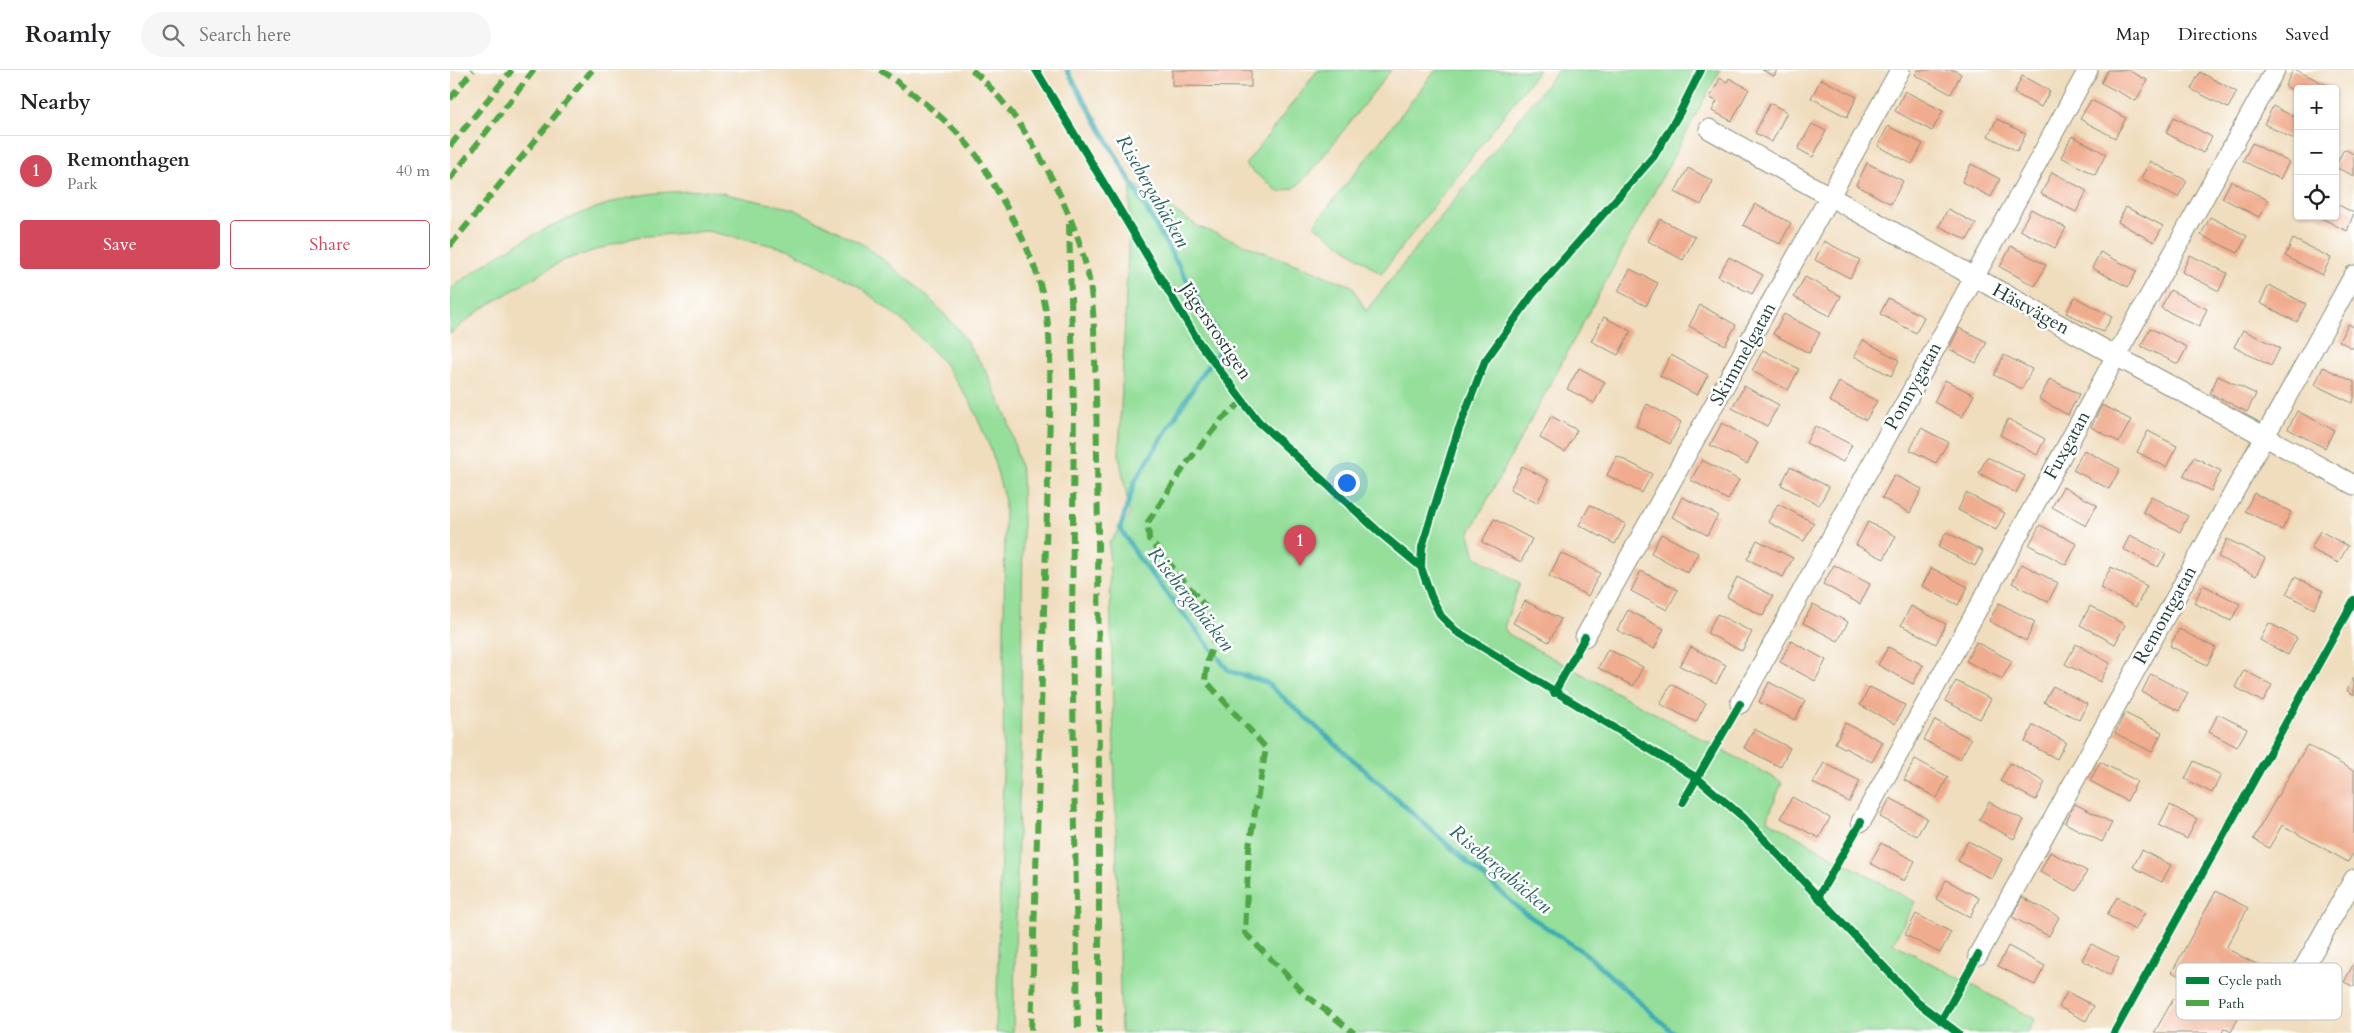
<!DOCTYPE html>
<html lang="en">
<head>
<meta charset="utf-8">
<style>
  body { margin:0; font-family:Cardo,serif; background:#f6f6f6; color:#202124 }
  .controls { position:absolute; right:15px; top:15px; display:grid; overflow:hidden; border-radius:5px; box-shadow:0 1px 4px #0004 }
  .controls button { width:45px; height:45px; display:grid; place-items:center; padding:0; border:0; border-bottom:1px solid #e0e0e0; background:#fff; color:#202124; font:25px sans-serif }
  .you { position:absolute; left:896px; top:412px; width:18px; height:18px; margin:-12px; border:4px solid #fff; border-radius:50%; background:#1a73e8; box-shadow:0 0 0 8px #1a73e833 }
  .badge { display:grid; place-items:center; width:32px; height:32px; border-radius:50%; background:#d1495b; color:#fff; font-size:16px; font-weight:700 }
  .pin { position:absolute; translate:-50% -41px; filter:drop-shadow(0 1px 2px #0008) }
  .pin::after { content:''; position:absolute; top:26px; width:18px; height:15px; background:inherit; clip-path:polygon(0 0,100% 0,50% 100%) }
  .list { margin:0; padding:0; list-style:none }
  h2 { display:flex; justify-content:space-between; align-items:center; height:65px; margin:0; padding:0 20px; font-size:21px }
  h2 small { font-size:16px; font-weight:400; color:#757577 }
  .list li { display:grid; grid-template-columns:32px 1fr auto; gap:15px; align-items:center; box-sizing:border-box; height:70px; padding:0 20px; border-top:1px solid #e0e0e0 }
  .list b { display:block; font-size:19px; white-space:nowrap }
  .list p { margin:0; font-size:16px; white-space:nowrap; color:#757577 }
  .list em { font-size:16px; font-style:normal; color:#757577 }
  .actions { display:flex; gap:10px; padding:15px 20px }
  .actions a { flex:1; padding:11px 0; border:1px solid #d1495b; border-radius:5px; text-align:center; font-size:18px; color:#d1495b }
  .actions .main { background:#d1495b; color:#fff }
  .icon { flex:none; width:28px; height:28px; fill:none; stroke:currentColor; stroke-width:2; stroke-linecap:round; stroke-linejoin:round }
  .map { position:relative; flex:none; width:1904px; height:963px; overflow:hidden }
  header { display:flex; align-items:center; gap:30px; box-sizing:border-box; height:70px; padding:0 25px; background:#fff; border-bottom:1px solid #e0e0e0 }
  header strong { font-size:24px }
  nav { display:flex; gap:28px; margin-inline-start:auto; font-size:18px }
  .search { width:350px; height:45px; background:#f6f6f6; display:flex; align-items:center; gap:12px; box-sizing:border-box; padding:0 18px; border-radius:28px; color:#757577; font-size:19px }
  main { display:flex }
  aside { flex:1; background:#fff }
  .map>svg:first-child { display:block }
  .green { fill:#95df9b; stroke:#5a8e68 }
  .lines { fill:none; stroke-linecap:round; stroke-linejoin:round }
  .stream { stroke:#3aacb2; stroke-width:5 }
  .building { fill:#f0ac8e }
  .minor-casing { stroke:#888d79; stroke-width:21 }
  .minor { stroke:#fff; stroke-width:19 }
  .quiet { stroke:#4fa644; stroke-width:6; stroke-dasharray:12 6; stroke-linecap:butt }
  .cycleway-casing { stroke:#fff; stroke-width:11 }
  .cycleway { stroke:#00873e; stroke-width:8 }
  .labels { text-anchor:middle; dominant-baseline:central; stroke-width:5; stroke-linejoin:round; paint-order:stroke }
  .street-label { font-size:19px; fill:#1f3d34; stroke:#fff }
  .water-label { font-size:20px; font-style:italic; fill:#286460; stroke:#fff }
  .key { fill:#fff; stroke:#bcc5c2; stroke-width:1 }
  .key-label { font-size:14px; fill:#1f3d34 }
</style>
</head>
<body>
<header>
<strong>Roamly</strong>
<div class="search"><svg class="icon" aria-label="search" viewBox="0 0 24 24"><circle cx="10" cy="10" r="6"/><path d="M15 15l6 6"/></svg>Search here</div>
<nav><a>Map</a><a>Directions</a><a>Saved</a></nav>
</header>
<main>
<aside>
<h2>Nearby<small></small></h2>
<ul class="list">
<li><span class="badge">1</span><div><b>Remonthagen</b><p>Park</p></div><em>40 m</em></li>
</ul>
<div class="actions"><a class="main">Save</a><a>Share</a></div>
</aside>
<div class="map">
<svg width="1904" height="963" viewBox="0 0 1904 963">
  <rect width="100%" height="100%" fill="#fff"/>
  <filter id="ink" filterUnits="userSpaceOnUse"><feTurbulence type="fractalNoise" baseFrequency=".02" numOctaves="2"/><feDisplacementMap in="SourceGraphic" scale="10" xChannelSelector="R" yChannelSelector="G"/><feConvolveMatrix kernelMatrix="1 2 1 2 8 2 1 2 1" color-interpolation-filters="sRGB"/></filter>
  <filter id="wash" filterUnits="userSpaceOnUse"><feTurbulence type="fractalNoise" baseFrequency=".0096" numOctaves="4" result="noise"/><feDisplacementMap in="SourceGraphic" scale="20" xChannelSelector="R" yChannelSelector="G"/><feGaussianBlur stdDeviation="1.12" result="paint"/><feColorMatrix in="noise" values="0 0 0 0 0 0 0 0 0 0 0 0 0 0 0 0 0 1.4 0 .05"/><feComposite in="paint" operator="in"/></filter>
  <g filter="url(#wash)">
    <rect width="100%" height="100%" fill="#f0ddbe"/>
    <path class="green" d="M868,0H941L856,108L844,118L829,122L795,95Z
      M986,0H1089L931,204L864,155Z
      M1108,0H1270L1019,464L1025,486L1070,513L1054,557L1058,564L1332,712L1317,750L1465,832L1443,873L1585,949L1577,963H671L659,473L680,444L669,385L681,112L749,157L902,216L916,241Z
      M258,120L344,139L416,176L471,220L507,258L536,301L558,350L572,404L573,463L570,691L563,963H546L553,704L555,431L541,380L521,333L493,292L459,256L407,215L338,179L257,161L186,167L112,191L30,240L0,264V220C53,177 116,144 182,127C206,121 234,122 258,120Z"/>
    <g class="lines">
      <path class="stream" d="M617,0L774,275L752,304L685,411L670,458L688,487L779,601L816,612L1072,841L1136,884L1224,963"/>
    </g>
    <g id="blocks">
      <path class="building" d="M722,0H801V17L722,16Z
        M1312,0H1327L1324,6Z
        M1468,0H1504L1511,4L1501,24L1465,5Z
        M1658,0H1678L1697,10L1686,31L1651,13Z
        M1843,0H1846L1881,17L1848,19V23L1835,16Z
        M1750,2L1787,22L1778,38L1741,19Z
        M1572,6L1600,21L1591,37L1564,23Z
        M1270,8L1277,12L1279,8L1299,19L1282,51L1262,41L1267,31L1260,28Z
        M1371,9L1407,27L1397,47L1361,28Z
        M1455,21L1493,41L1482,61L1445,41Z
        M1641,30L1676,48L1665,68L1630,49Z
        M1320,33L1337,42L1322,72L1305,63Z
        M1823,36L1848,49V71L1814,54Z
        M1724,47L1762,67L1753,83L1716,63Z
        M1547,49L1576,64L1567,81L1538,66Z
        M1362,54L1376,61L1363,87L1348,79Z
        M1438,56L1473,74L1462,94L1428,76Z
        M1622,66L1656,84L1645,105L1611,87Z
        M1802,73L1839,92L1830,109L1793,91Z
        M1894,79L1904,84V106L1885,97Z
        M1700,91L1737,111L1728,127L1691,108Z
        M1417,93L1453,111L1441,134L1406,115Z
        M1521,94L1550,109L1541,127L1512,112Z
        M1238,98L1263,111L1251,135L1225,122Z
        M1602,102L1637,121L1626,142L1591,124Z
        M1781,111L1818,130L1809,147L1772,128Z
        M1885,133L1904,143L1897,161L1867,146H1885Z
        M1305,134L1341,153L1330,174L1293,155Z
        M1676,137L1713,156L1704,172L1668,152Z
        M1498,139L1526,154L1517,170L1489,156Z
        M1581,139L1616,158L1605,178L1570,160Z
        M1760,147L1797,166L1788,183L1751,165Z
        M1210,149L1245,167L1233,190L1198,171Z
        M1843,169L1881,188L1872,205L1835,186Z
        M1374,171L1410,190L1400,208L1365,190Z
        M1561,176L1596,195L1585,216L1550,197Z
        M1650,182L1687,201L1678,217L1642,198Z
        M1740,185L1777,203L1769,221L1732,202Z
        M1279,187L1313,205L1302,224L1268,206Z
        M1180,199L1208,213L1196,236L1168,221Z
        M1355,207L1391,226L1380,246L1344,227Z
        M1819,215L1856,234L1847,252L1810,233Z
        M1720,220L1757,239L1749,257L1711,238Z
        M1625,227L1662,247L1653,262L1616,243Z
        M1438,228L1474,247L1466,263L1430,244Z
        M1250,235L1286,255L1275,275L1239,256Z
        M1334,244L1370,263L1359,283L1323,264Z
        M1154,247L1181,261L1168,285L1141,271Z
        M1898,254L1904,257V279L1889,271Z
        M1509,258L1537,272L1526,293L1499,279Z
        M1700,258L1737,277L1728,294L1691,276Z
        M1793,260L1830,278L1821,296L1784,277Z
        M1413,270L1449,290L1441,306L1404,286Z
        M1313,280L1349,299L1338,320L1302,301Z
        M1221,285L1258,305L1247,325L1210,306Z
        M1554,285L1582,299L1572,319L1544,305Z
        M1873,297L1904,312V329L1902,333L1865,315Z
        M1129,298L1155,312L1144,333L1117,319Z
        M1768,306L1806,324L1797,342L1760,323Z
        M1600,309L1629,324L1618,345L1589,329Z
        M1495,310L1524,325L1512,347L1484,332Z
        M1389,312L1427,331L1416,350L1379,331Z
        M1294,316L1329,335L1317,356L1282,338Z
        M1197,334L1231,352L1220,374L1186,356Z
        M1652,335L1681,350L1669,372L1641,357Z
        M1847,341L1884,360L1875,378L1838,359Z
        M1101,346L1127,360L1115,382L1090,368Z
        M1558,349L1595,369L1587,385L1550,365Z
        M1272,353L1308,373L1297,394L1260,375Z
        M1365,356L1402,375L1393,392L1356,373Z
        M1471,358L1498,372L1486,393L1460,380Z
        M1698,361L1727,376L1716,397L1687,382Z
        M1634,380L1670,399L1659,419L1623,400Z
        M1167,386L1202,404L1192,423L1157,405Z
        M1537,387L1575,406L1566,423L1529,403Z
        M1744,387L1771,401L1761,421L1733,406Z
        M1252,390L1289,410L1278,430L1241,410Z
        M1072,396L1099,410L1087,433L1060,419Z
        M1340,397L1379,417L1369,435L1331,415Z
        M1444,405L1472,419L1460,443L1432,428Z
        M1613,417L1647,435L1636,456L1602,437Z
        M1516,423L1555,443L1546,460L1508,440Z
        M1804,423L1841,442L1832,460L1795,441Z
        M1701,426L1738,446L1730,462L1693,442Z
        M1232,427L1268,445L1257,465L1222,447Z
        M1328,434L1364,453L1354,471L1318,452Z
        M1140,435L1176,454L1165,474L1129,455Z
        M1044,449L1082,469L1071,492L1032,472Z
        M1418,452L1446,466L1434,489L1406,475Z
        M1590,455L1627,474L1616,495L1579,475Z
        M1870,461L1898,476L1888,493L1861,479Z
        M1496,462L1533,481L1525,496L1488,477Z
        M1211,464L1248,483L1238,503L1201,483Z
        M1680,465L1716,484L1708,497L1673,479Z
        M1777,469L1815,488L1806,506L1768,487Z
        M1307,470L1343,488L1333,507L1297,489Z
        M1111,483L1150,503L1138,526L1099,506Z
        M1572,494L1608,513L1598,532L1562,513Z
        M1384,495L1420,514L1410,534L1373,514Z
        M1661,497L1697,516L1686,537L1650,518Z
        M1482,498L1518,517L1508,535L1472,516Z
        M1191,501L1228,520L1217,540L1181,521Z
        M1287,507L1323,526L1313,546L1277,527Z
        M1845,507L1873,521L1864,539L1836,524Z
        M1753,515L1790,534L1781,551L1744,533Z
        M1075,531L1111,549L1099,572L1063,553Z
        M1549,533L1585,552L1576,571L1539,551Z
        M1363,534L1398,552L1388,571L1353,553Z
        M1461,536L1496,554L1486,574L1451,555Z
        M1640,536L1675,555L1665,574L1630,555Z
        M1178,540L1214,559L1204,579L1167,560Z
        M1267,544L1302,562L1292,581L1257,563Z
        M1819,553L1847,568L1838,585L1810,570Z
        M1729,559L1766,578L1757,595L1720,576Z
        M1341,571L1376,590L1365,611L1330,592Z
        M1526,572L1562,591L1552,609L1516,591Z
        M1626,574L1660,593L1650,612L1615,594Z
        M1241,577L1276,595L1266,614L1230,596Z
        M1438,577L1473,595L1463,614L1428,595Z
        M1158,579L1193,597L1183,616L1148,598Z
        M1794,600L1822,615L1813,632L1785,617Z
        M1701,604L1738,623L1729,641L1692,622Z
        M1904,607V625L1897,621Z
        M1506,611L1541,629L1530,649L1495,631Z
        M1319,612L1355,631L1345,650L1309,632Z
        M1221,614L1256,633L1246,652L1210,634Z
        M1603,616L1637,634L1629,650L1594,632Z
        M1420,617L1455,635L1445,654L1410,635Z
        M1675,643L1712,662L1702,682L1665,663Z
        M1768,644L1797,659L1787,677L1759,662Z
        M1485,650L1521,669L1510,689L1474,670Z
        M1395,653L1433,672L1422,692L1385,673Z
        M1583,655L1616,672L1607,689L1575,672Z
        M1304,659L1340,678L1330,697L1294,678Z
        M1857,675L1904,701V782L1898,792L1832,755L1819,778L1803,769Z
        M1465,689L1498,707L1487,728L1454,710Z
        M1744,691L1771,705L1762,723L1735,709Z
        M1650,692L1687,711L1677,731L1640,711Z
        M1374,693L1410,711L1399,732L1363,713Z
        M1560,693L1595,712L1586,730L1550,711Z
        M1342,727L1380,748L1369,768L1331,748Z
        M1440,728L1477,748L1467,766L1430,747Z
        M1539,732L1574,750L1564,769L1529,750Z
        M1625,734L1662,753L1652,772L1615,753Z
        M1720,735L1747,749L1737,769L1709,755Z
        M1518,771L1552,789L1542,809L1508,791Z
        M1431,773L1465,791L1454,811L1420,793Z
        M1692,780L1721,795L1712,812L1683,797Z
        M1600,782L1637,801L1627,821L1590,802Z
        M1496,810L1529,828L1520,847L1486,829Z
        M1766,821L1798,838L1776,878L1815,899L1781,962L1774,958L1772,963H1704L1724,928L1731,932L1741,913L1722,902Z
        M1572,827L1609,847L1599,866L1562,847Z
        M1667,827L1695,842L1685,860L1657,845Z
        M1466,844L1501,862L1490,883L1455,865Z
        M1641,874L1669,888L1660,905L1632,890Z
        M1558,876L1595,896L1585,915L1548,896Z
        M1904,893V917L1894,912Z
        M1617,922L1644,936L1636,951L1609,937Z"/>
    </g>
  </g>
  <g filter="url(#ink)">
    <use href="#blocks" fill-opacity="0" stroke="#888d79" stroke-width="1"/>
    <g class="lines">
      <defs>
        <path id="minor" d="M1259,59L1666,286L1904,415
          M1135,567L1450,0
          M1290,634L1638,0
          M1411,752L1666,286L1825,0
          M1528,885L1904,205
          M1839,924L1904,809"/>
      </defs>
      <use href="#minor" class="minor-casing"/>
      <use href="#minor" class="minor"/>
      <path class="quiet" d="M430,0C465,24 500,51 527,86C533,94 538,105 544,115C565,151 585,189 594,230C602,267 600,306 600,344L581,963
        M522,0C571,41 619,130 635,192C644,224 644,258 645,291C647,348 647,405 648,462C649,629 649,796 649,963
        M0,29L23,0
        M0,76L62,0
        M0,109L84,0
        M619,154L624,338L622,557L628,963
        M0,176L142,0
        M793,331L772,349L737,393L698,452L699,469L754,535L766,567L758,589L755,610L816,678L799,777L795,863L856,925L904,963"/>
      <defs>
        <path id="cycleway" d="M586,0L750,274L808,351L930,463L971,497
          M1251,0L1230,42L1204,86L1083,224L1035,291L1008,361L972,477L971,497L981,526L991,546L1006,561L1247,708L1293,747L1468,933L1508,963
          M1104,623L1135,567
          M1233,732L1290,634
          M1368,827L1411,752
          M1491,951L1528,885
          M1664,963L1904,530"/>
      </defs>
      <use href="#cycleway" class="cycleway-casing"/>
      <use href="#cycleway" class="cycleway"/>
    </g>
  </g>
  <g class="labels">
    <g class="street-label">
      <text transform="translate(1581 239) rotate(29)">Hästvägen</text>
      <text transform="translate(766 261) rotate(56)">Jägersrostigen</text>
      <text transform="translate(1293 284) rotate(-61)">Skimmelgatan</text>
      <text transform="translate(1463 316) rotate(-61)">Ponnygatan</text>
      <text transform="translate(1617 375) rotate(-61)">Fuxgatan</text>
      <text transform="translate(1715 545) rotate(-61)">Remontgatan</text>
    </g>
    <g class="water-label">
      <text transform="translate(703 121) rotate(60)">Risebergabäcken</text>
      <text transform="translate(741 529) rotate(52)">Risebergabäcken</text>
      <text transform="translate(1051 799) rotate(40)">Risebergabäcken</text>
    </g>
  </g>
  <rect x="1726" y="893" width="166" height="57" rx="8" class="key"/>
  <rect x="1736" y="907" width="23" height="7" fill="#00873e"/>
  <rect x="1736" y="930" width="23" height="6" fill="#4fa644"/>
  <g class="key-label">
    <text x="1768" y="915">Cycle path</text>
    <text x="1768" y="938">Path</text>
  </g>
</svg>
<div class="controls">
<button>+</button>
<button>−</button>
<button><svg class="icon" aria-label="locate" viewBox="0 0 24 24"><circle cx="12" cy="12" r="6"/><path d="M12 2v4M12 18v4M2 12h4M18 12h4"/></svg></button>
</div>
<div class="you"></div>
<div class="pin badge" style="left:850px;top:496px">1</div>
</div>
</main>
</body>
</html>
